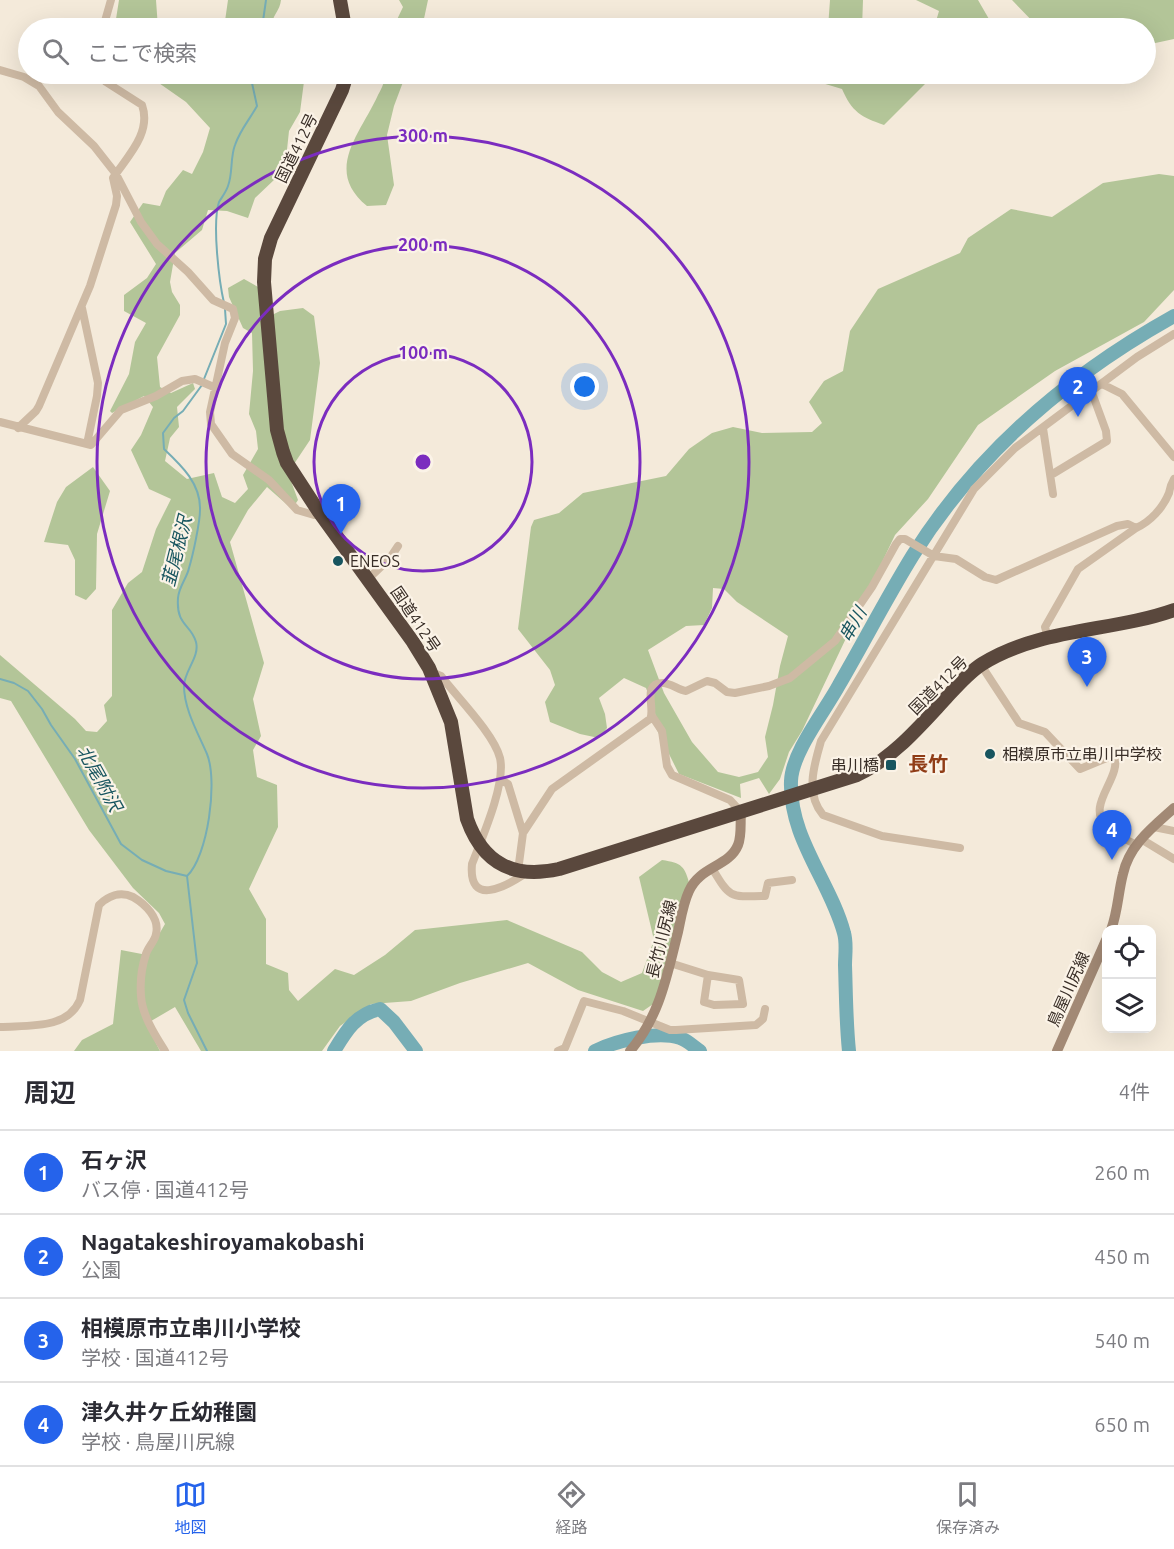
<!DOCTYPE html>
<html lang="ja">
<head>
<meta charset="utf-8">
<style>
  body { margin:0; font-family:Ubuntu,"Noto Sans JP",sans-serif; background:#f2f2f3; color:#2b2b33 }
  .controls { position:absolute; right:18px; bottom:18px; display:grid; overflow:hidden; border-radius:12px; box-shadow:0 6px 24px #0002 }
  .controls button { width:54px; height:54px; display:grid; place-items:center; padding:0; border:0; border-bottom:2px solid #e1e1e2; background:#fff; color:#2b2b33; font:30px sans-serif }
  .you { position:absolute; left:585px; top:387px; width:21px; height:21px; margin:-15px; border:4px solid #fff; border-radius:50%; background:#1a73e8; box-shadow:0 0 0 9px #1a73e833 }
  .badge { display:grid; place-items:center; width:39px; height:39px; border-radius:50%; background:#2563eb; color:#fff; font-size:20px; font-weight:700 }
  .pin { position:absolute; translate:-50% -50px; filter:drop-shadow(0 2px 3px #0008) }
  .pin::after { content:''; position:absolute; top:32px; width:21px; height:18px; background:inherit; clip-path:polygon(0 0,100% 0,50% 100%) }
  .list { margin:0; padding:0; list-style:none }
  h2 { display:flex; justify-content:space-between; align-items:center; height:78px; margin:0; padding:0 24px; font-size:26px }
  h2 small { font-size:20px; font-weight:400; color:#7c7c81 }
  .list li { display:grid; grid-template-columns:39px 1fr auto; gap:18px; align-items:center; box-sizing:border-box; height:84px; padding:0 24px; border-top:2px solid #e1e1e2 }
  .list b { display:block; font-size:22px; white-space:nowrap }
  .list p { margin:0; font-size:20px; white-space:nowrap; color:#7c7c81 }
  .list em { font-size:20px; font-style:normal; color:#7c7c81 }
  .icon { flex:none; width:33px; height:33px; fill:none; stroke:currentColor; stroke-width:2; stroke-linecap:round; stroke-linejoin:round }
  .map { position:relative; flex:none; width:1174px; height:1051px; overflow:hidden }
  .search { position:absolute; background:#fff; box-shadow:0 6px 24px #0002; left:18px; right:18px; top:18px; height:66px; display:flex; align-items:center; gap:15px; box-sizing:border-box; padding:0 21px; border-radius:33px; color:#7c7c81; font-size:22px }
  .sheet { height:414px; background:#fff }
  nav { display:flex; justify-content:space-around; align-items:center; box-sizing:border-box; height:84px; border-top:2px solid #e1e1e2; background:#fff; font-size:16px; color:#7c7c81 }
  nav a { display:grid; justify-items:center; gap:3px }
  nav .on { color:#2563eb }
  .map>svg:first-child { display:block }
  .green { fill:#b3c598; fill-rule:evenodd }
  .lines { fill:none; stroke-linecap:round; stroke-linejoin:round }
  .stream { stroke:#76adb5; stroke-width:2 }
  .river { stroke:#76adb5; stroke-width:14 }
  .street { stroke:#cebaa4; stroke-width:8 }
  .secondary { stroke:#a28975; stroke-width:10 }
  .highway { stroke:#5a483d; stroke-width:14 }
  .ring { fill:none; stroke:#7b2cbf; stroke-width:3 }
  .poi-dot { fill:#18555f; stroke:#fbf3e7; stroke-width:2 }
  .labels { text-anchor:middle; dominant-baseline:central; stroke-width:4.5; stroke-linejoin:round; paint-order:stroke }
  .street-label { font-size:16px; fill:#392e27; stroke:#fbf3e7 }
  .poi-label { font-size:16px; fill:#392e27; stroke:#fbf3e7; text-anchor:start }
  .water-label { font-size:18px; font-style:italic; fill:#18555f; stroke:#fbf3e7 }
  .quarter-label { font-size:20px; font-weight:bold; fill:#903d17; stroke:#fbf3e7 }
  .centre { fill:#7b2cbf; stroke:#fbf3e7; stroke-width:3 }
  .ring-label { font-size:18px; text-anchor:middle; font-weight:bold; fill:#7b2cbf; stroke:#fbf3e7; stroke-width:4.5; stroke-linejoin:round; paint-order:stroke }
</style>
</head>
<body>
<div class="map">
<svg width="1174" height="1051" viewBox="0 0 1174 1051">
  <rect width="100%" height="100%" fill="#f4eada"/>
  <path class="green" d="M119,0H156L158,28H132L134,19H116Z
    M228,0H281C280,11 272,15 271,28H224Z
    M399,0H428L422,28H393L403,7Z
    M830,0H863L862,28H828Z
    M916,0H978L993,26L989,28H934L939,11Z
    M1012,0H1174V39L1146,45V28H1039Z
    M146,74H305L300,112L289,131L286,159L275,179L255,198L248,218L227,211L208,210L202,230L175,253L170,282L172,292L180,305V315L157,357L160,387L171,393L193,383L195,389L177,407L179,427L170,438L165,461L187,479L214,473L222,497L235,503L248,489L243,475L258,449L256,431L249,414L253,371L252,333L243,328L229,297L228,288L244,279L260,288V321L280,311L303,308L314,316L320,363L310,440L288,473L298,500L292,509L267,487L248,510L230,542L264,663L253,699L261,736L253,750L257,777L277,785L278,827L249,889L266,919V964L288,973L289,990L298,1001L335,969L354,975L385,955L415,930L507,920L582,952L602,972L621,982L642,973L654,940L639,877L662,860C682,863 685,866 690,886L656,1002L643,1011L578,990L528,963L460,983L411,1001L371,1004L340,1026L322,1051H201L175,1007L146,1024L160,1051H74L82,1040L113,1024L121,950L147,955L165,924L159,913L133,888L89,830L11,701L0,698V655L75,719L86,731L97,732L107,721L104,705L112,696V610L128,583L142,572L156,529L171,499L149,489L131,450L141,435L153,407L144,396L112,413L110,411L129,374L135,342L146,323L124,311V295L147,278L156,264L130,222L143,203L160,206L166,191L183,170L192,174L203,152L210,128L186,102Z
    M384,74H406L394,106L387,135L394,185L386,205L367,206C323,170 361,133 378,95C382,88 385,82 384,74Z
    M823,74H935L884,125C861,117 852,112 842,89L822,83Z
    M1159,174L1174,176V290L1144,322L1055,371L978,425L928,499L895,535L802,731L789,752L780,779L769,794L759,778L740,784L741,798L679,774L656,728L655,712L646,688L624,678L599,698L605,714L607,728L599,738L580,734L550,722L545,702L555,685L550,670L518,629L531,527L534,520L559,513L583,493L666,476L689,449L712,433L733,427L762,433L812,432L822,423L809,402L824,381L843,371L850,331L878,289L960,253L968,238L1011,209L1052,217L1103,183ZM713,588L724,589L737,602L788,636L780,666L773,705L765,737L768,757L758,772L739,777L718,772L692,742L664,693L648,650L686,626L704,625L712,608Z
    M93,467L110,491L97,534L96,589L86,600L75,595V560L68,545L44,542L57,502L66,487Z"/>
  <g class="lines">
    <path class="stream" d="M262,28L266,0
      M224,303C219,281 212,223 219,202C222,197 226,192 228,186C233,173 230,158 235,145C240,130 250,119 257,106L252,83L253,74
      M204,379L226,324L225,309
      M0,679L14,683L28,691L42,709L51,725L75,759L121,844L142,860L166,871L187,876
      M187,876C208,856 218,781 207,754C198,733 184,709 184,686C184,671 200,657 196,642C191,624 176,626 178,598C179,586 187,578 189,568C193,555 200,522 200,510C201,484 182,466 164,449L163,433L174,418L183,411L202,385
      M187,876L197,963L184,1000L188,1013L207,1051"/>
    <path class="river" d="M334,1051C346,1031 356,1014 380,1009L394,1022L416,1051
      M595,1051C616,1041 657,1030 680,1038C687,1040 694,1047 700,1051
      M849,1051C846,1022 846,994 845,965C845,955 847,943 844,933C830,881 789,838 791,781C792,752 825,711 839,685C864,642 887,597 913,555C977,453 1070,374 1174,316"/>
    <path class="street" d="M103,28L111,0
      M0,70L24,77L39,86L58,112L94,146L116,174L141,222L157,244L188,272L213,300L233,309L235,318L225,343L210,412L211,424L232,454L269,480L297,510L314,515L319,512
      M82,308L98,383L97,396L87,444
      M1102,384L1122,394L1174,457
      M0,422L91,445L121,410L156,396L182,381L195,379L216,388
      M18,428L36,411L39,406L90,286L116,205L117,196L113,178C127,157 152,133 142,105L106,82L100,74
      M1043,428L1053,494
      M1051,475L1107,441L1106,431L1091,390
      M1136,528C1150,522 1163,508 1169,493C1170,487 1171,484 1174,479
      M368,579L390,558L398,546
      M981,665L1019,723L1045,732L1080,769L1114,755C1123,778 1084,805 1107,827C1114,835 1127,839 1136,845
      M431,672L441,676C457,697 494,734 500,758C506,784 482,838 472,864C468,908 507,886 526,873
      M652,716L662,731L667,766L672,775L730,800L741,812
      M501,780L508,784L523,833
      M1154,827L1174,831
      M1141,839L1174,859
      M960,848L882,836L823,815C805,794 814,765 821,741L974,489L1015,448L1137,357L1174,334
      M712,868C730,898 729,897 765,896L768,883L792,880
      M518,871L523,833L552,789L650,719C656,709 641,683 663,683C670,683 679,690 686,691L707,681L715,683L727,692L735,693L769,686L790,678L835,641L872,587L896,544L900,539H905L934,556L956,559L985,577L996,580L1117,526L1128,524L1136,528L1078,569L1045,627L1048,638
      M670,963L708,975L739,980L743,1004L714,1005L704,1002L708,975
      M0,1027C28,1025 67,1030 80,1000L99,905C108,896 120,891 133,897C145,904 160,918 156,934C155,941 148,947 146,954C142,966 140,983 141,996C142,1015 155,1035 165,1051
      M558,1051L565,1048L584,1001L623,1011L670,1030H676L756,1025L763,1019L765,1009"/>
    <path class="secondary" d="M1111,930C1118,911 1118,893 1123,874C1129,845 1153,827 1174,808
      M630,1051C660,1016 667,975 678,932C681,918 683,904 689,891C700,866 729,867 738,845C742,835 740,823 741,812
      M1057,1051L1106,940"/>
    <path class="highway" d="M340,0L345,28
      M347,74L342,90L271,238L265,259L264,282L277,430L283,452L287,463L319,512L413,642L429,668L451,722L467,819C483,864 514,879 559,869L857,775C893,758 919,727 946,698C957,686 968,673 982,664C1039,628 1112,632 1174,610"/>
  </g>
  <g class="ring">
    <circle cx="423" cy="462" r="109"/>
    <circle cx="423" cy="462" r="217"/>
    <circle cx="423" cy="462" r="326"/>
  </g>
  <g class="poi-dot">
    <circle cx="338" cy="561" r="6"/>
    <circle cx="990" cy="754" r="6"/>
    <rect x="885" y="759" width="12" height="12" rx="3"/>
  </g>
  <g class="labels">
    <g class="street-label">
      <text transform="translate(296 148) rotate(-64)">国道412号</text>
      <text transform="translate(416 619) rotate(56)">国道412号</text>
      <text transform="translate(938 685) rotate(-45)">国道412号</text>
      <text transform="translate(661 939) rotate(-76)">長竹川尻線</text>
      <text transform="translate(1068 989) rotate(-66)">鳥屋川尻線</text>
    </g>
    <g class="poi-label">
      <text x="350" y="561">ENEOS</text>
      <text x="1002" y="754">相模原市立串川中学校</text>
      <text x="879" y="765" text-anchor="end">串川橋</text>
    </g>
    <g class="water-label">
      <text transform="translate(176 551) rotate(-76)">韮尾根沢</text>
      <text transform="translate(852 624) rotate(-60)">串川</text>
      <text transform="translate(100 778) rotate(61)">北尾附沢</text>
    </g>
    <g class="quarter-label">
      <text x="928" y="763">長竹</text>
    </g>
  </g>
  <circle cx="423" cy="462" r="9" class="centre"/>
  <g class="ring-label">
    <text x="423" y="142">300 m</text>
    <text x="423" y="251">200 m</text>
    <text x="423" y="359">100 m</text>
  </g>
</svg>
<div class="controls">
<button><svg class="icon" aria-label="locate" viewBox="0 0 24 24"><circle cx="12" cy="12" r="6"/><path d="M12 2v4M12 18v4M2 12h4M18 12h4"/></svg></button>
<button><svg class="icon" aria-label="layers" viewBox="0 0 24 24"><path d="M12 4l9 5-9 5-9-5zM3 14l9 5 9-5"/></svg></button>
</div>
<div class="you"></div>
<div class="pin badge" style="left:341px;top:534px">1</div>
<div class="pin badge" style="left:1078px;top:417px">2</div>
<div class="pin badge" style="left:1087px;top:687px">3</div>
<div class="pin badge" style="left:1112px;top:860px">4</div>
<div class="search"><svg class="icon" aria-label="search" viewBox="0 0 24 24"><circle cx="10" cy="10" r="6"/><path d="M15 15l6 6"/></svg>ここで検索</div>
</div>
<section class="sheet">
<h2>周辺<small>4件</small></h2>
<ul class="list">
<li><span class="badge">1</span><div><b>石ヶ沢</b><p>バス停 · 国道412号</p></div><em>260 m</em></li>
<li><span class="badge">2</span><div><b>Nagatakeshiroyamakobashi</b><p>公園</p></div><em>450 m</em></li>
<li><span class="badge">3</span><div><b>相模原市立串川小学校</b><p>学校 · 国道412号</p></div><em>540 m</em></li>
<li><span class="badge">4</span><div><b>津久井ケ丘幼稚園</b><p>学校 · 鳥屋川尻線</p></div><em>650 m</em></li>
</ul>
</section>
<nav>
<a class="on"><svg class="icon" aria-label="map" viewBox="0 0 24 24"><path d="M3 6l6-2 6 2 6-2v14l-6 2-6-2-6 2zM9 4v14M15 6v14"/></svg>地図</a>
<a><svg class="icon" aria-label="directions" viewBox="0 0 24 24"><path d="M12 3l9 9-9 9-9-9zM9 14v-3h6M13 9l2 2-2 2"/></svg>経路</a>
<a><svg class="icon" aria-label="saved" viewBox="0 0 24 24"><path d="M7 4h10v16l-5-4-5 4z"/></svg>保存済み</a>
</nav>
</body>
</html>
